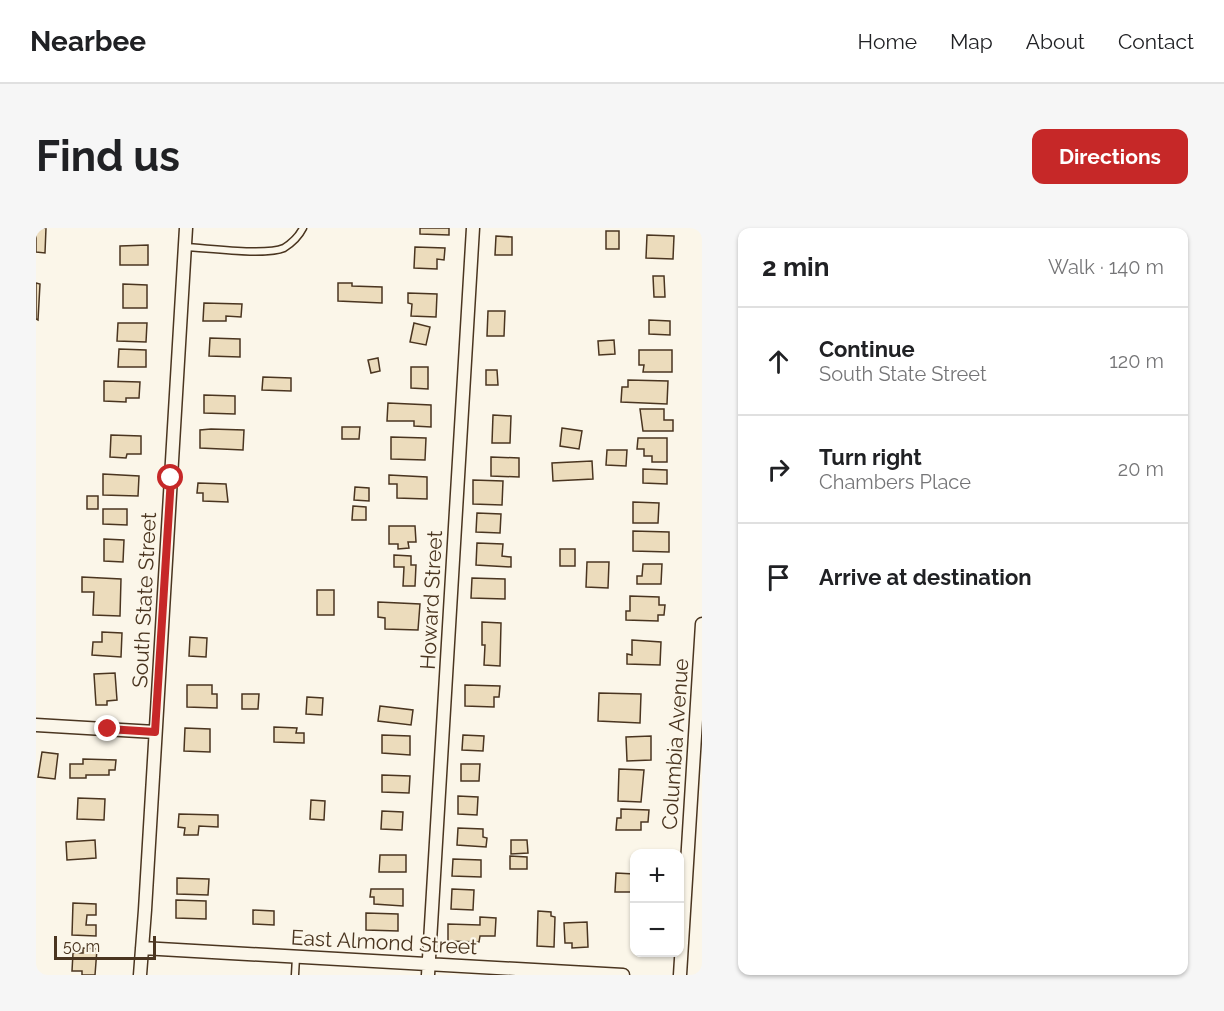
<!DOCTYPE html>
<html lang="en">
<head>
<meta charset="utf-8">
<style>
  body { margin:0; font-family:Raleway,sans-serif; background:#f6f6f6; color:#202124 }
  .controls { position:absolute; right:18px; bottom:18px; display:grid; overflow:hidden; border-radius:12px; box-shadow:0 2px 4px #0004 }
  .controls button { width:54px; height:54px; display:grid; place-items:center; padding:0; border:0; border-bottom:2px solid #e0e0e0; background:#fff; color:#202124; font:30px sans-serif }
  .scale { position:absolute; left:18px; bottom:15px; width:102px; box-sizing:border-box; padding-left:6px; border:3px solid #4a3520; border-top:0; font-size:16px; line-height:21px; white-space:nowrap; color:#4a3520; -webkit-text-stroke:4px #fbf6e9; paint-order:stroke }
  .stop { position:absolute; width:18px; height:18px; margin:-14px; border:4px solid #c62828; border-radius:50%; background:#fff }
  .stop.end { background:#c62828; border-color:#fff; box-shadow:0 2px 6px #0008 }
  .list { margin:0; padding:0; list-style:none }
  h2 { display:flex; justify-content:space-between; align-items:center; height:78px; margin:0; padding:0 24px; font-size:26px }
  h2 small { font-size:20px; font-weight:400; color:#757577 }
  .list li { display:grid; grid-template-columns:39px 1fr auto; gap:18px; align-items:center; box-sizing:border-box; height:108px; padding:0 24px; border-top:2px solid #e0e0e0 }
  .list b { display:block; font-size:22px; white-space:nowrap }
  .list p { margin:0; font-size:20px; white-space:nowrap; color:#757577 }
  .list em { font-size:20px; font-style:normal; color:#757577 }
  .icon { flex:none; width:33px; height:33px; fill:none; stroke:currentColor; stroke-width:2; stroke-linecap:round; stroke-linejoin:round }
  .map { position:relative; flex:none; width:666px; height:747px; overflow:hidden; border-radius:12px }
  header { display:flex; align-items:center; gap:36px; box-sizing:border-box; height:84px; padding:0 30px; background:#fff; border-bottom:2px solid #e0e0e0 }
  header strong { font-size:28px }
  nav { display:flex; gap:33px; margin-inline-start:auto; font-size:21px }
  .intro { display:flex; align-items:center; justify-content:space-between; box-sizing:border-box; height:144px; padding:0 36px }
  h1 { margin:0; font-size:42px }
  .button { padding:15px 27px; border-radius:12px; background:#c62828; color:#fff; font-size:21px; font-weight:700 }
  main { display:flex; gap:36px; padding:0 36px }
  aside { flex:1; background:#fff; border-radius:12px; box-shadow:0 2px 4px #0004 }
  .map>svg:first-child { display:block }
  .building { fill:#ecdcbc; stroke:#4a3520; stroke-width:1.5 }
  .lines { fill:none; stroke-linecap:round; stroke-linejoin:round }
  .lane-casing { stroke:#4a3520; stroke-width:9 }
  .street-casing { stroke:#4a3520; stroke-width:15 }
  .lane { stroke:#fbf6e9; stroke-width:6 }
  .street { stroke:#fbf6e9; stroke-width:12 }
  .route { stroke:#c62828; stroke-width:8 }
  .labels { text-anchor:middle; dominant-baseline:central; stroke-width:4.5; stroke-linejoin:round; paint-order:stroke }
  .street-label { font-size:21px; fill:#4a3520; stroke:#fbf6e9 }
</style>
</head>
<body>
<header>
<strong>Nearbee</strong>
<nav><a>Home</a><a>Map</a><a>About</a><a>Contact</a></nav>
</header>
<div class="intro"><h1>Find us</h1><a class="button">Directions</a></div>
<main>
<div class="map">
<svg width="666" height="747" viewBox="0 0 666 747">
  <rect width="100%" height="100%" fill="#fbf6e9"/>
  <path class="building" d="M0,0H10L9,25L0,24Z
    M384,0H413V7L384,6Z
    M570,3H583V21H570Z
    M611,7L638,8L637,31L610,30Z
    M460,8L476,9V27H459Z
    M112,17V37H84V18Z
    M379,19L409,20L408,32L401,31V41L378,40Z
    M617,48H628L629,69H618Z
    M0,55L4,56L2,92L0,91Z
    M302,55H316V58L346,59V75L302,73Z
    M87,56L111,57V80H87Z
    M372,65L401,66L400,89L375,88L376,76L372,75Z
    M168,75L206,76L205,89L190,88V93H167Z
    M452,83H469L468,108H451Z
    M613,92L634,93V107L613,106Z
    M82,95H111L110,114L81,113Z
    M378,95L394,99L390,117L374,114Z
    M174,110L204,111V129L173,128Z
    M578,112L579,126L563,127L562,113Z
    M83,121L110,122V139H82Z
    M603,122H636V144H607L608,137H603Z
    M342,130L344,143L335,145L332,132Z
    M375,139H392V161L375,160Z
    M450,142H461L462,157H450Z
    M227,149L255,150V163L226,162Z
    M592,152L632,153L631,176L585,174L586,159H592Z
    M68,153L104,154L103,170H90V174L68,173Z
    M168,167L199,168V186L168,185Z
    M352,175L395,177V199L378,198V193H351Z
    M604,181H628V192H637V203H607Z
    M457,187L475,188L474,215H456Z
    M306,199H324L323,211H306Z
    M526,200L546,203L543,221L524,218Z
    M175,201L208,202L207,222L164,220V202Z
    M75,207L105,208V226H91L90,230L74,229Z
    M355,209L390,210L389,232L355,231Z
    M602,210H631V234H616V228H608V221H601Z
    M571,222H591L590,238L570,237Z
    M455,229L483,230V249L455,248Z
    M556,233L557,251L517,253L516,235Z
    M607,241L631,242V256L607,255Z
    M67,246L103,248L102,268L67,267Z
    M353,247L391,249V271L361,270V256H353Z
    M437,252L467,253L466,277L437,276Z
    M162,255L190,256L192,274L167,273V265H161Z
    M319,259L333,260V273L318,272Z
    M51,268H62V281H51Z
    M597,274L623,275L622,295H597Z
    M317,278L330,279V292H316Z
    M67,281H91V297L67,296Z
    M441,285L465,286L464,305L440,304Z
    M353,298H379L380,314H372L373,320L362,321V316H353Z
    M597,303L633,304V324L597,323Z
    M68,311L88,312L87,334L68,333Z
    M441,315L467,316L466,328L475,329V339L440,337Z
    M524,321H539V338H524Z
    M358,327L375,328V337H380L379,358H367L368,339H358Z
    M551,334H573L572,360L550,359Z
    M607,336H626L625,356H601V348H606Z
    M46,349L85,351L84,388L57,387L58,364H46Z
    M436,350L469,351V371L435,370Z
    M281,362H298V387H281Z
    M594,368L623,369V377H629L628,387H622V393L590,392V383H594Z
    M342,374L384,376L382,402L349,401V390L342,389Z
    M446,394L465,395L464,438L448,437L449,417H446Z
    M66,404L86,405L85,429L56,427L57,414H66Z
    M154,409L171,410L170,429L153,428Z
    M596,412L625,414L624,437L591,436V426L596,427Z
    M79,445L81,472L71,473V477H60L58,446Z
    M151,457H176V466H181V480L151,479Z
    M429,457L464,458L463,469H458V479L429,478Z
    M563,465L605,466L604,495L562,493Z
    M206,466H223L222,481H206Z
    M271,469L287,470L286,487L270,486Z
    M344,478L377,482L375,497L342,493Z
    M238,499L261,500L260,505H268V515L238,514Z
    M149,500L174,501V524L148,523Z
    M346,507L374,508V527L346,525Z
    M427,507L448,508L447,523L426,522Z
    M615,508V532L591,533L590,509Z
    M6,524L22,526L19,551L2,549Z
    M47,531L80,532L79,542H73V547H50V550H34V536H47Z
    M425,536H444L443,553H425Z
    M583,541L608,542L605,574L582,573Z
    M346,547L374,548L373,565L346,564Z
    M422,568L442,569L441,587L422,586Z
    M42,570L69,571L68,592L41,591Z
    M275,572L289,573L288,592L274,591Z
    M585,581L613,582L612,594H605V602H580L581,590H585Z
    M346,583L367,584L366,602L345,601Z
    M143,586L182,587V599L163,598L162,607H148L149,600L142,599Z
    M422,600L447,601V609L451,610L450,619L421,617Z
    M59,612L60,630L31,632L30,614Z
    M475,612H491L492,625L475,626Z
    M344,627H370V644H343Z
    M474,628L491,629V641H474Z
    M417,631L445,632V649L416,648Z
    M580,645L598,646V664H579Z
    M141,650L173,651L172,667L141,666Z
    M335,661H367V678L338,676V669H334Z
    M416,661L438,662L437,682L415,681Z
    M140,672L170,673V691L140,690Z
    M37,675L60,676V687H51L50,697H60V708L36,707Z
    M217,682L238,683V697L217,696Z
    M502,683L515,684V688L519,689L518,719L501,718Z
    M330,685L362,686V703L330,702Z
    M444,689L460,690L459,708H444L443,714L412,713V696L444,697Z
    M551,694L552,719L536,720V715H529L528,695Z
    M47,720L61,721L59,747H46V743H36L37,725H47Z"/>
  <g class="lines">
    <defs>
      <path id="lane" d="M149,19C172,20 229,28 248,20C256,15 263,8 267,0
        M259,747L260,729"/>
      <path id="street" d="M0,497L119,504
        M106,720L587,747
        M104,747L109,682L150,0
        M392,747L437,0
        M644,747L666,396"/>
    </defs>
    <use href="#lane" class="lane-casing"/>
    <use href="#street" class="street-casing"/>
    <use href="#lane" class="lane"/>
    <use href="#street" class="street"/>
  </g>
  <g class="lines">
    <path class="route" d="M72,501L119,504L135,250"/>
  </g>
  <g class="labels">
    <g class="street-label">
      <text transform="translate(108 372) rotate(-87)">South State Street</text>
      <text transform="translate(395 372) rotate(-87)">Howard Street</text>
      <text transform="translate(639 516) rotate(-86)">Columbia Avenue</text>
      <text transform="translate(348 714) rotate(3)">East Almond Street</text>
    </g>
  </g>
</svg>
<div class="controls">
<button>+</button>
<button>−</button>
</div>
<div class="scale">50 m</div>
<div class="stop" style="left:135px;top:250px"></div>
<div class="stop end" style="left:72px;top:501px"></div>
</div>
<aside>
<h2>2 min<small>Walk · 140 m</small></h2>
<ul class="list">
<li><svg class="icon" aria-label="ahead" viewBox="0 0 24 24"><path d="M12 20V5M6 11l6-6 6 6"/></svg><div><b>Continue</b><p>South State Street</p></div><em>120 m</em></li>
<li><svg class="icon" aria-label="right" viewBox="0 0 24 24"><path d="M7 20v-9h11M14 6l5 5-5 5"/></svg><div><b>Turn right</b><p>Chambers Place</p></div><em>20 m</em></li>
<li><svg class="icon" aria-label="arrive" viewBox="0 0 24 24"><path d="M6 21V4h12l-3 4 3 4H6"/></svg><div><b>Arrive at destination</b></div></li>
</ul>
</aside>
</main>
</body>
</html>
